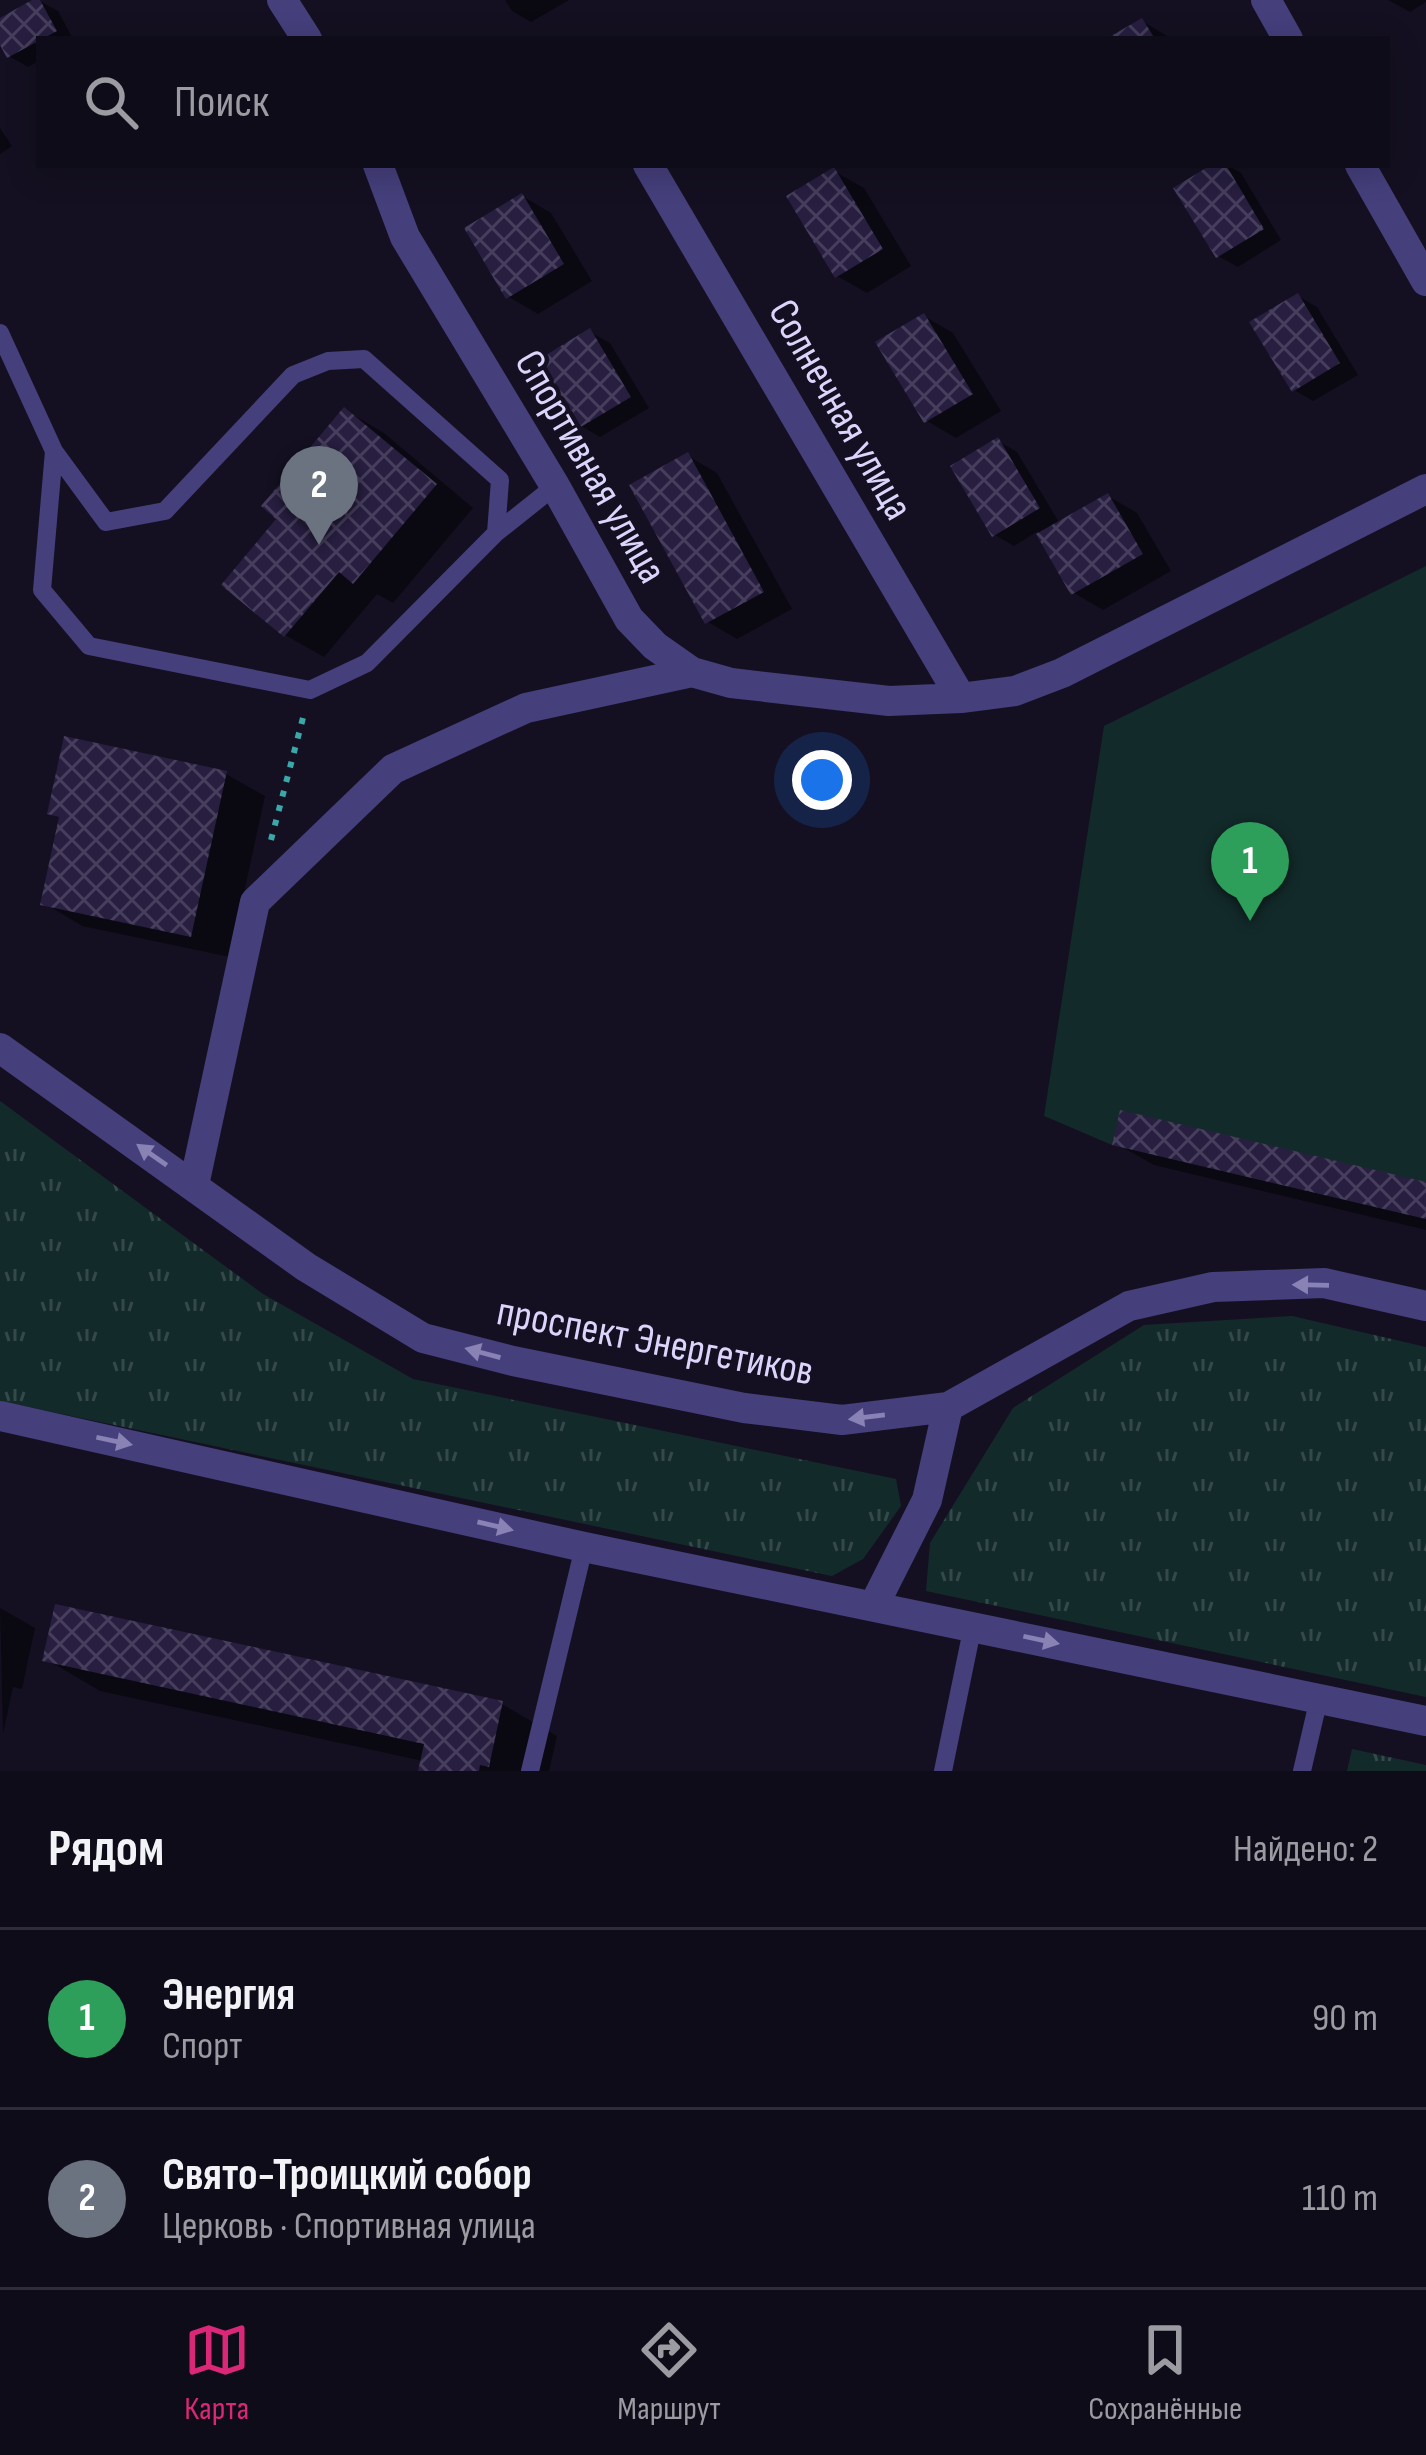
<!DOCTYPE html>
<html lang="ru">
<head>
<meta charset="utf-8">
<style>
  body { margin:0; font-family:"Sofia Sans Condensed",sans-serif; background:#181522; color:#f1f3f6 }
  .you { position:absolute; left:822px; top:780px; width:42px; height:42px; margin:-30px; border:9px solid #fff; border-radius:50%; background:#1a73e8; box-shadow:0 0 0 18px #1a73e833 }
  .badge { display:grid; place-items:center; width:78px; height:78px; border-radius:50%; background:#db2777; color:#fff; font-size:39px; font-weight:700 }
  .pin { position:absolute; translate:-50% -99px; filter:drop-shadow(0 3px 6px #0008) }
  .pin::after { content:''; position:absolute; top:63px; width:42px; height:36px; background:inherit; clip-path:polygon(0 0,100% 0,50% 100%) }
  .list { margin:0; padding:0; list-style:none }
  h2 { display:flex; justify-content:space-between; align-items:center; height:156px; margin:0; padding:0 48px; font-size:51px }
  h2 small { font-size:39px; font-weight:400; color:#9b9ba2 }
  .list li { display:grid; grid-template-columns:78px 1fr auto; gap:36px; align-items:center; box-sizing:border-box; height:180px; padding:0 48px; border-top:3px solid #2f2c38 }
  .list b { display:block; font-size:45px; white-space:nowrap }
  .list p { margin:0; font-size:39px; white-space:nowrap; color:#9b9ba2 }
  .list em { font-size:39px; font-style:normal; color:#9b9ba2 }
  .icon { flex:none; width:66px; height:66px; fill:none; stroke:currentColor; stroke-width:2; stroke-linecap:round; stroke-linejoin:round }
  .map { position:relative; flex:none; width:1426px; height:1771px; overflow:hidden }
  .search { position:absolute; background:#0f0c19; box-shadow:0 6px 30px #0003; left:36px; right:36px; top:36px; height:132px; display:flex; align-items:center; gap:30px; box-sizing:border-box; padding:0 42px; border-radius:0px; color:#9b9ba2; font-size:45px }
  .sheet { height:516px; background:#0f0c19 }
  nav { display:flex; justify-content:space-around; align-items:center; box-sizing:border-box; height:168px; border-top:3px solid #2f2c38; background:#0f0c19; font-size:33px; color:#9b9ba2 }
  nav a { display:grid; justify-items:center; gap:6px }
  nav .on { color:#db2777 }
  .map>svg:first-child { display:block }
  .grass { fill:url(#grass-tufts) }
  .garden { fill:#132a2a }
  .shadow { fill:#0007 }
  .building { fill:url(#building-cross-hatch) }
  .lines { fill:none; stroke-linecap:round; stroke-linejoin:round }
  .path { stroke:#3aa8a9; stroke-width:6; stroke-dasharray:6 9; stroke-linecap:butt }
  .lane { stroke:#453f7c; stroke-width:18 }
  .street { stroke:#453f7c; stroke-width:30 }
  .oneway { fill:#8882b5 }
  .labels { text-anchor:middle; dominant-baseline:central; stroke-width:9; stroke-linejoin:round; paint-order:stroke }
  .street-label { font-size:42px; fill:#dbd4fb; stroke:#141021 }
</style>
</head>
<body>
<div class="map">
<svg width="1426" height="1771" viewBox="0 0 1426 1771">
  <defs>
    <pattern id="grass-tufts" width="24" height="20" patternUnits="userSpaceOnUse" patternTransform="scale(3)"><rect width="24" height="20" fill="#132a2a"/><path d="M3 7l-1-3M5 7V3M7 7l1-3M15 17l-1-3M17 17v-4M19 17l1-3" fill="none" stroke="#35484a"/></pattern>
    <pattern id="building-cross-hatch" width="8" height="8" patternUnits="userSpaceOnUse" patternTransform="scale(3)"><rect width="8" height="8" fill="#271e40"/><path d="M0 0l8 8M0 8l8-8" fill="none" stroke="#463e5c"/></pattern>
  </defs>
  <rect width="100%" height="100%" fill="#141021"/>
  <path class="grass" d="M0,1101L263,1294L413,1379L896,1479L901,1506L863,1559L832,1576L0,1401Z
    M1292,1316L1426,1347V1697L926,1591L930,1543L1013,1408L1144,1325Z
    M1352,1749L1426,1765V1771H1347Z"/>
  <path class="garden" d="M1426,566V1219L1112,1145L1044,1116L1104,726Z"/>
  <path class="shadow" d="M38,0L58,11L73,39H39V61L28,67L9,56L0,39V21Z
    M505,0H569L531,22L512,11Z
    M1388,0H1426V2L1410,12Z
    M1142,21L1172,39H1112Z
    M0,128L12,146L0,154Z
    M1217,165H1227L1241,173L1281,240L1238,267L1218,256Z
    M834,171L864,188L911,266L867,293L837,276Z
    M522,196L551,213L592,281L538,314L509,297Z
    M1298,296L1317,307L1358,375L1313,401L1294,390Z
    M924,316L953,333L1001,411L956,438L927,421Z
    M590,332L610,343L649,408L600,437L581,426Z
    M345,410L384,433L473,508L393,603L377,594L324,657L285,635L280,519Z
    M998,441L1017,452L1060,524L1108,496L1137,513L1171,571L1103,610L1074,593L1038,531L1014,546L995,535Z
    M688,456L717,473L792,609L737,639L708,622Z
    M226,774L265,796L230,957L82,926L44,903L62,819L50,813Z
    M1115,1143L1426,1185V1230L1154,1165Z
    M0,1608L35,1628L22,1689L13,1687L3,1734Z
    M46,1659L502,1704L557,1736L549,1771H421L423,1761L100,1691Z"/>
  <path class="building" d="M32,0H40L57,31L7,58L0,45V18Z
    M1142,18L1155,39H1106Z
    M1211,165H1226L1264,229L1216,258L1173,188Z
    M834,167L883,249L835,278L786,196Z
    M522,193L564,264L506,299L464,228Z
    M1298,293L1340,363L1292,392L1249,322Z
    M924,313L973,394L924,423L875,342Z
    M590,328L631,397L579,428L538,360Z
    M344,407L437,484L353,584L339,572L284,637L221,585L276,519L261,506Z
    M998,437L1040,508L992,537L950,466Z
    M688,452L764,592L705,624L629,485Z
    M1108,493L1143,554L1071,595L1036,534Z
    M64,736L227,771L191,937L40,905L59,817L47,814Z
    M1120,1110L1426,1182V1219L1112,1145Z
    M55,1604L503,1701L489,1767L480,1765L479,1771H418L424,1744L42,1661Z"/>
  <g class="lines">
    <path class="path" d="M271,840L304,714"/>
    <path class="lane" d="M0,333L54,451
      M364,359L500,480L496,533L367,663L310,690L89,646L42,590L54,451L106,522L165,511L293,375L328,361Z
      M496,533L555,486
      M530,1771L584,1547
      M943,1771L973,1625
      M1302,1771L1319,1698"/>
    <path class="street" d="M282,0L307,39
      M1266,0L1288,39
      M378,165L405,237L555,486L629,619L655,646L692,672L731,683L889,701L961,698L1015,691L1062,673L1426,489
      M648,165L961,698
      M1360,165L1426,281
      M0,1048L306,1267L423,1338L513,1361L744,1408L842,1420L948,1407L1129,1306L1213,1287L1324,1283L1426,1306
      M194,1185L255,902L393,769L526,708L692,672
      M0,1416L584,1547L1426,1721
      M874,1605L927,1500L948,1407"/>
  </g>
  <defs><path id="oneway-solid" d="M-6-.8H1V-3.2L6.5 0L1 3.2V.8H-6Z" transform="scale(3)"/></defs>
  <g class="oneway">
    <use href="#oneway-solid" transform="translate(152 1155) rotate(-145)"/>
    <use href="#oneway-solid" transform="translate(1311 1285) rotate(-179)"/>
    <use href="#oneway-solid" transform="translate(483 1353) rotate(-165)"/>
    <use href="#oneway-solid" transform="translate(867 1417) rotate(173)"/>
    <use href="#oneway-solid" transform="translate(114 1441) rotate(12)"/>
    <use href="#oneway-solid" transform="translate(495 1526) rotate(13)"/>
    <use href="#oneway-solid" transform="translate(1041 1640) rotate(12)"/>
  </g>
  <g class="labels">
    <g class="street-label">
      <text transform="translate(840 410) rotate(60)">Солнечная улица</text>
      <text transform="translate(590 467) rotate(60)">Спортивная улица</text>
      <text transform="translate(655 1342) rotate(11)">проспект Энергетиков</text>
    </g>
  </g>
</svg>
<div class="you"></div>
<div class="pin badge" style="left:1250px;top:921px;background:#2e9e5b">1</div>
<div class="pin badge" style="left:319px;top:545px;background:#6b7280">2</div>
<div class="search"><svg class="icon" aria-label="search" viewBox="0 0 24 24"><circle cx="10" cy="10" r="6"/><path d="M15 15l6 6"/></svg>Поиск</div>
</div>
<section class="sheet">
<h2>Рядом<small>Найдено: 2</small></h2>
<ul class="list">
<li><span class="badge" style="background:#2e9e5b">1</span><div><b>Энергия</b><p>Спорт</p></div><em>90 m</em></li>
<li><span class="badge" style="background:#6b7280">2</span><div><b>Свято-Троицкий собор</b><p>Церковь · Спортивная улица</p></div><em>110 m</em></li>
</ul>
</section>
<nav>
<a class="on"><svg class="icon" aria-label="map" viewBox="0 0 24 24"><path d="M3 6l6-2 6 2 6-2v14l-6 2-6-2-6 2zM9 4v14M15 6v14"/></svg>Карта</a>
<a><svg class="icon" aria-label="directions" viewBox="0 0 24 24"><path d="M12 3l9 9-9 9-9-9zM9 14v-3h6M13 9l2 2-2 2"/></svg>Маршрут</a>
<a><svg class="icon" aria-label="saved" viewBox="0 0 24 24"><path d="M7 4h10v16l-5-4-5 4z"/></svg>Сохранённые</a>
</nav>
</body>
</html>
